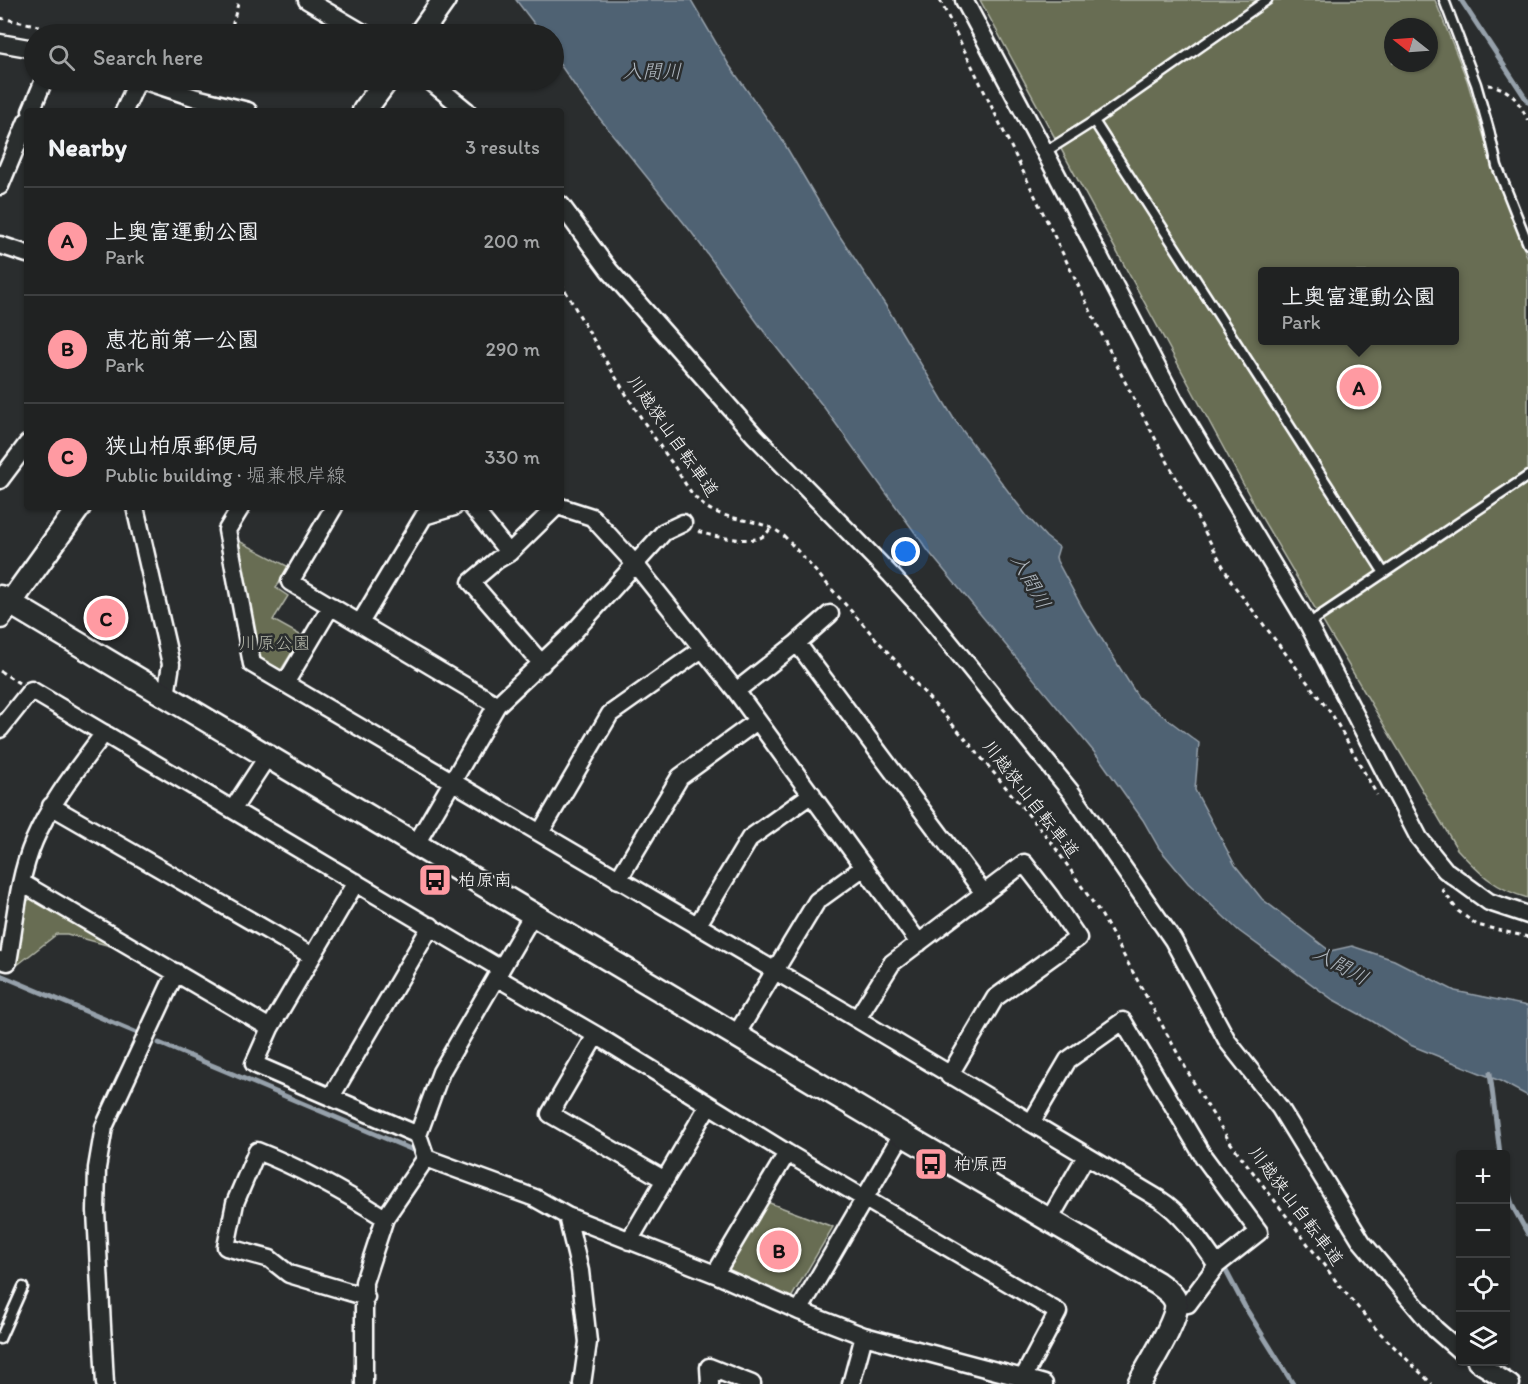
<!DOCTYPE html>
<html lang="en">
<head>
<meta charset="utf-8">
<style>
  body { margin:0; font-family:Itim,"Klee One",sans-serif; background:#2d2f2f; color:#f1f3f6 }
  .controls { position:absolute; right:18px; bottom:18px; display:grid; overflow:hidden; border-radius:6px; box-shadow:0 2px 4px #0004 }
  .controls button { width:54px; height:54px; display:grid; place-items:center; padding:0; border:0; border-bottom:2px solid #3d3f40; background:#202222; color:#f1f3f6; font:30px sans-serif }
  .compass { position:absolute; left:1384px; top:18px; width:54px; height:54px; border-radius:50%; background:#202222; box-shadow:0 2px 4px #0004; rotate:287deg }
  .you { position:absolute; left:906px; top:552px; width:21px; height:21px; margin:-15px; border:4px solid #fff; border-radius:50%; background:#1a73e8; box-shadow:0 0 0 9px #1a73e833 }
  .badge { display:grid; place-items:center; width:39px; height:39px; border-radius:50%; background:#ff9aa2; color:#111; font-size:20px; font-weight:700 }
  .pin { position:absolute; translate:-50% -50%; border:3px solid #fff; box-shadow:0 2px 6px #0006 }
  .popup { position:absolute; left:1258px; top:267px; width:201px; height:78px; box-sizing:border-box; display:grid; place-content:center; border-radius:6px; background:#202222; filter:drop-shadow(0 2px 4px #0005); font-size:20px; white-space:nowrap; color:#a2a4a5 }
  .popup b { font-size:22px; color:#f1f3f6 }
  .popup::after { content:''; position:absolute; left:50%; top:100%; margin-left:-12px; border:12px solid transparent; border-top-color:#202222 }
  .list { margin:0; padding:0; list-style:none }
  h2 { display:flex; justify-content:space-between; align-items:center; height:78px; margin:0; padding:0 24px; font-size:26px }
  h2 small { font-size:20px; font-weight:400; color:#a2a4a5 }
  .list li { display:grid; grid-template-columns:39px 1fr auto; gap:18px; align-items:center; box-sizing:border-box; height:108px; padding:0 24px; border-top:2px solid #3d3f40 }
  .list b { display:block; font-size:22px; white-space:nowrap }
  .list p { margin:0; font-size:20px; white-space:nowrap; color:#a2a4a5 }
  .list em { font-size:20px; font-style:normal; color:#a2a4a5 }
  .icon { flex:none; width:33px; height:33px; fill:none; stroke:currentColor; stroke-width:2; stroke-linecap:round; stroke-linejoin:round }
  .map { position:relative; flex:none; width:1528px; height:1384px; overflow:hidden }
  .search { position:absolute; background:#202222; box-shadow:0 2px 4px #0004; left:24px; top:24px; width:540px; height:66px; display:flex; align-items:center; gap:15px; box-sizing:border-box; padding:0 21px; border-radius:33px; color:#a2a4a5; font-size:22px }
  .panel { position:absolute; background:#202222; box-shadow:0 2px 4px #0004; left:24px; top:108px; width:540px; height:402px; border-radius:6px }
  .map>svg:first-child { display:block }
  .green { fill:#676d53; stroke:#b3b6a9; stroke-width:1.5; fill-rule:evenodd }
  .water { fill:#506273; stroke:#96a1ab; stroke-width:1.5 }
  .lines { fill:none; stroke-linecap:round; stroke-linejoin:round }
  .stream { stroke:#96a1ab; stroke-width:5 }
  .lane-casing { stroke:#fff; stroke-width:13 }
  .street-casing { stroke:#fff; stroke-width:21 }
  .secondary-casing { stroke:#fff; stroke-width:27 }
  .path { stroke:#fff; stroke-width:3; stroke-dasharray:4.5 4.5; stroke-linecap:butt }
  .lane { stroke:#2a2d2e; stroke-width:8 }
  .street { stroke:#2a2d2e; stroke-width:16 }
  .secondary { stroke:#2a2d2e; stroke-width:22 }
  .labels { text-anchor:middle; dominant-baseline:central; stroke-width:5; stroke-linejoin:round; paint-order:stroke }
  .street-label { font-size:18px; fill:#fff; stroke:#2a2d2e }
  .park-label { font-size:18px; fill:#b3b6a9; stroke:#2a2d2e }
  .poi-label { font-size:18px; fill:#fff; stroke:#2a2d2e; text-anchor:start }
  .water-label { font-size:20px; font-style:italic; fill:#b0b8c0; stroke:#2a2d2e }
</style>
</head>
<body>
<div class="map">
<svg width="1528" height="1384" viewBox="0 0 1528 1384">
  <rect width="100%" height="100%" fill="#2a2d2e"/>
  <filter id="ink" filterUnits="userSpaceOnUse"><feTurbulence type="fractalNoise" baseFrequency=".0167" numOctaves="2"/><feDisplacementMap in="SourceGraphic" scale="12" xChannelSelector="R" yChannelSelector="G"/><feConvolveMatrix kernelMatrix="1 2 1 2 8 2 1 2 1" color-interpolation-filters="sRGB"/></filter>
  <g filter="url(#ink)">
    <path class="green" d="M980,0H1435L1467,80L1493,167L1528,259V898C1495,889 1480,874 1457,849L1260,515ZM1393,27H1429V63H1393ZM1263,272H1455V340H1263Z
      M235,539L289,567L276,588L288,596L273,620L302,636L281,670L258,658Z
      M35,897L114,947L67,934H57L11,970L26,901Z
      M767,1202L833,1227L791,1298L725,1273Z"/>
    <path class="water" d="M516,0H691L729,65L781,138L833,226L886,306L954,419L1026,515L1046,537L1059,547L1056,557L1057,561L1083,609L1138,697L1199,743L1195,790L1235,865L1262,899L1330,951L1352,946L1394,960L1455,991L1528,1006V1096L1500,1081L1410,1045L1372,1021L1332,999L1239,931L1188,883L1159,848L1143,820L1099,758L929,552L823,406L765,333L692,233L584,99L554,56V34H542Z"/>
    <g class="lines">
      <path class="stream" d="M1461,0L1528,102
        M0,975L135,1032
        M159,1043L413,1150
        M1490,1073L1500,1154
        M1506,1185L1513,1207L1528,1234
        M1225,1269L1245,1307L1293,1384"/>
      <defs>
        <path id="lane" d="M1444,0L1476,84L1489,130L1497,166L1528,244
          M1094,121L1384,573
          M1045,152L1094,121L1267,0
          M1308,624L1528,476
          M0,1339L23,1287"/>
        <path id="street" d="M307,0L365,34
          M964,0L1045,152L1175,402L1308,624L1419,838L1445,870L1489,902L1528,915
          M0,43L34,49
          M142,80L196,98L248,111
          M429,80L467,111
          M31,111L44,80
          M124,111L138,80
          M0,186L27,121
          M561,205L609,270L755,436L891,575L924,611L1071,792L1173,940L1228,1042L1280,1108L1362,1242L1435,1329L1460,1351
          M0,245L27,254
          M0,480L27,444
          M135,507L171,664L166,696
          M241,507L227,530L252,664L857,1019L1159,1199C1184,1215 1200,1241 1217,1265
          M334,507L290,582L497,705
          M472,507L509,553L556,507
          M561,507L592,517L635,564L736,691L919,943
          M509,553L497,560L471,582L542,664
          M360,623L424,516L454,507
          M797,643L983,892
          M286,682L331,606
          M736,691L797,643L830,614
          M0,729L31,690L501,969
          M51,806L312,956
          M233,809L267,757
          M540,833L610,714L702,649
          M416,844L497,705L571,635L664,532L683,523
          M618,880L680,777L757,721
          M356,882L270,1028L254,1064L418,1135
          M22,883L270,1028
          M697,926L750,838L812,794
          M0,960L8,962C15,923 18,878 34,841C51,801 79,767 104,733
          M496,977L596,1035L787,1153L1058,1312L1023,1378L864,1336L799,1311L715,1274L567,1216
          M857,1019L892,963L1024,863L1051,898L1078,938L995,998L949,1076
          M596,1035L550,1114L665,1180
          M736,1035L817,901L864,867
          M331,1097L431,926
          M1031,1123L1068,1060L1123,1021L1203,1156L1259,1232L1217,1265L1188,1304L1177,1305
          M426,1158L535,1198L567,1216L580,1271L588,1342L582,1384
          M1049,1220L1086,1156
          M629,1241L708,1106
          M715,1274L787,1153
          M366,1297L289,1274L270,1259L226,1247L235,1203L257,1151C303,1169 344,1192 385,1218
          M799,1311L902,1134
          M1476,1362L1511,1384
          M1023,1378L1044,1384
          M105,1384L96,1211L97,1168L104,1127L176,972
          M364,1384V1282L385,1218L426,1158L418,1135L441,1072L533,914
          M710,1384L709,1367L752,1384
          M851,1384L864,1336"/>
        <path id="secondary" d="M420,34L444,0
          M364,111L387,80
          M0,597L902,1134L1157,1283C1164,1288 1174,1294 1176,1303C1179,1319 1147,1368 1139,1384
          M0,617L79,507"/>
      </defs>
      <use href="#lane" class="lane-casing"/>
      <use href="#street" class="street-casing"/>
      <use href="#secondary" class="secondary-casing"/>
      <path class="path" d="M940,0L1123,378L1232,583L1333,716L1377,795
        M0,18L31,24L64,34
        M230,34L239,0
        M213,80H217
        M1488,85C1510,87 1520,103 1528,121
        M561,283C596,345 631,406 672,463C681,476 690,494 702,504C726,524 764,516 786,538L969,743L1052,843L1102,916L1200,1094L1230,1142L1339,1285L1377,1330L1432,1384
        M698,531C710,537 741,541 756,539C763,538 768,533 771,527
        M0,671L19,683
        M1442,889L1458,911L1477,925L1528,937"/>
      <use href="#lane" class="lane"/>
      <use href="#street" class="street"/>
      <use href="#secondary" class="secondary"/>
    </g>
  </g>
  <defs>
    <symbol id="bus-square" viewBox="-11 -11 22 22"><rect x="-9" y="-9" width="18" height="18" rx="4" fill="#ff9aa2" stroke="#2a2d2e"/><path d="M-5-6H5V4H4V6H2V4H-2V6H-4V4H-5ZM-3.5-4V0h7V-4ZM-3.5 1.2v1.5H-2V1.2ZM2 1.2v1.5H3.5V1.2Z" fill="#111"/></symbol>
  </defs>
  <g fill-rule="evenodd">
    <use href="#bus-square" x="416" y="861" width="38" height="38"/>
    <use href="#bus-square" x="912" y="1145" width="38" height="38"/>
  </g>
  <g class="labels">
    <g class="street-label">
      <text transform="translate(673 436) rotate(55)">川越狭山自転車道</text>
      <text transform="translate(1031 799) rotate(52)">川越狭山自転車道</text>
      <text transform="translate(1296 1206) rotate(53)">川越狭山自転車道</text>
    </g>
    <g class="park-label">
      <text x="275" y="643">川原公園</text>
    </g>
    <g class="poi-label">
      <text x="458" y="880">柏原南</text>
      <text x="954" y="1164">柏原西</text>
    </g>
    <g class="water-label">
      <text x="652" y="71">入間川</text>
      <text transform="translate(1031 581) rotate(61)">入間川</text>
      <text transform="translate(1341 965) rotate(29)">入間川</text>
    </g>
  </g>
</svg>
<div class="controls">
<button>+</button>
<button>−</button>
<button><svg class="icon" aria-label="locate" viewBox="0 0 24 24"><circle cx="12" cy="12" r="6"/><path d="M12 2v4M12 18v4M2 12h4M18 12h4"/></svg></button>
<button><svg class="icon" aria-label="layers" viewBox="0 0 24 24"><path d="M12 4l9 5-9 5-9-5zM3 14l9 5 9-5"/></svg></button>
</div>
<svg class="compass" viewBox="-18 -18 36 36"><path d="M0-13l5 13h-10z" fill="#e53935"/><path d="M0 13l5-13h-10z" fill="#a2a4a5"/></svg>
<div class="you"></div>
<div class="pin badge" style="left:1359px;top:387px">A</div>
<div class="popup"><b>上奥富運動公園</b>Park</div>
<div class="pin badge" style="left:779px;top:1250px">B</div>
<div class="pin badge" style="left:106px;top:618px">C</div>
<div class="search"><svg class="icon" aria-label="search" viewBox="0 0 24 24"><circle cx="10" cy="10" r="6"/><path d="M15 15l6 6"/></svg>Search here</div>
<section class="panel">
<h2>Nearby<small>3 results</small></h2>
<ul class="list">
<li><span class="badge">A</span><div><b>上奥富運動公園</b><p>Park</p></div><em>200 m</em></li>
<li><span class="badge">B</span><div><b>恵花前第一公園</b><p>Park</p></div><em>290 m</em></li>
<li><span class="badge">C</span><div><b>狭山柏原郵便局</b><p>Public building · 堀兼根岸線</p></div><em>330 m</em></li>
</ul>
</section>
</div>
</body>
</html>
